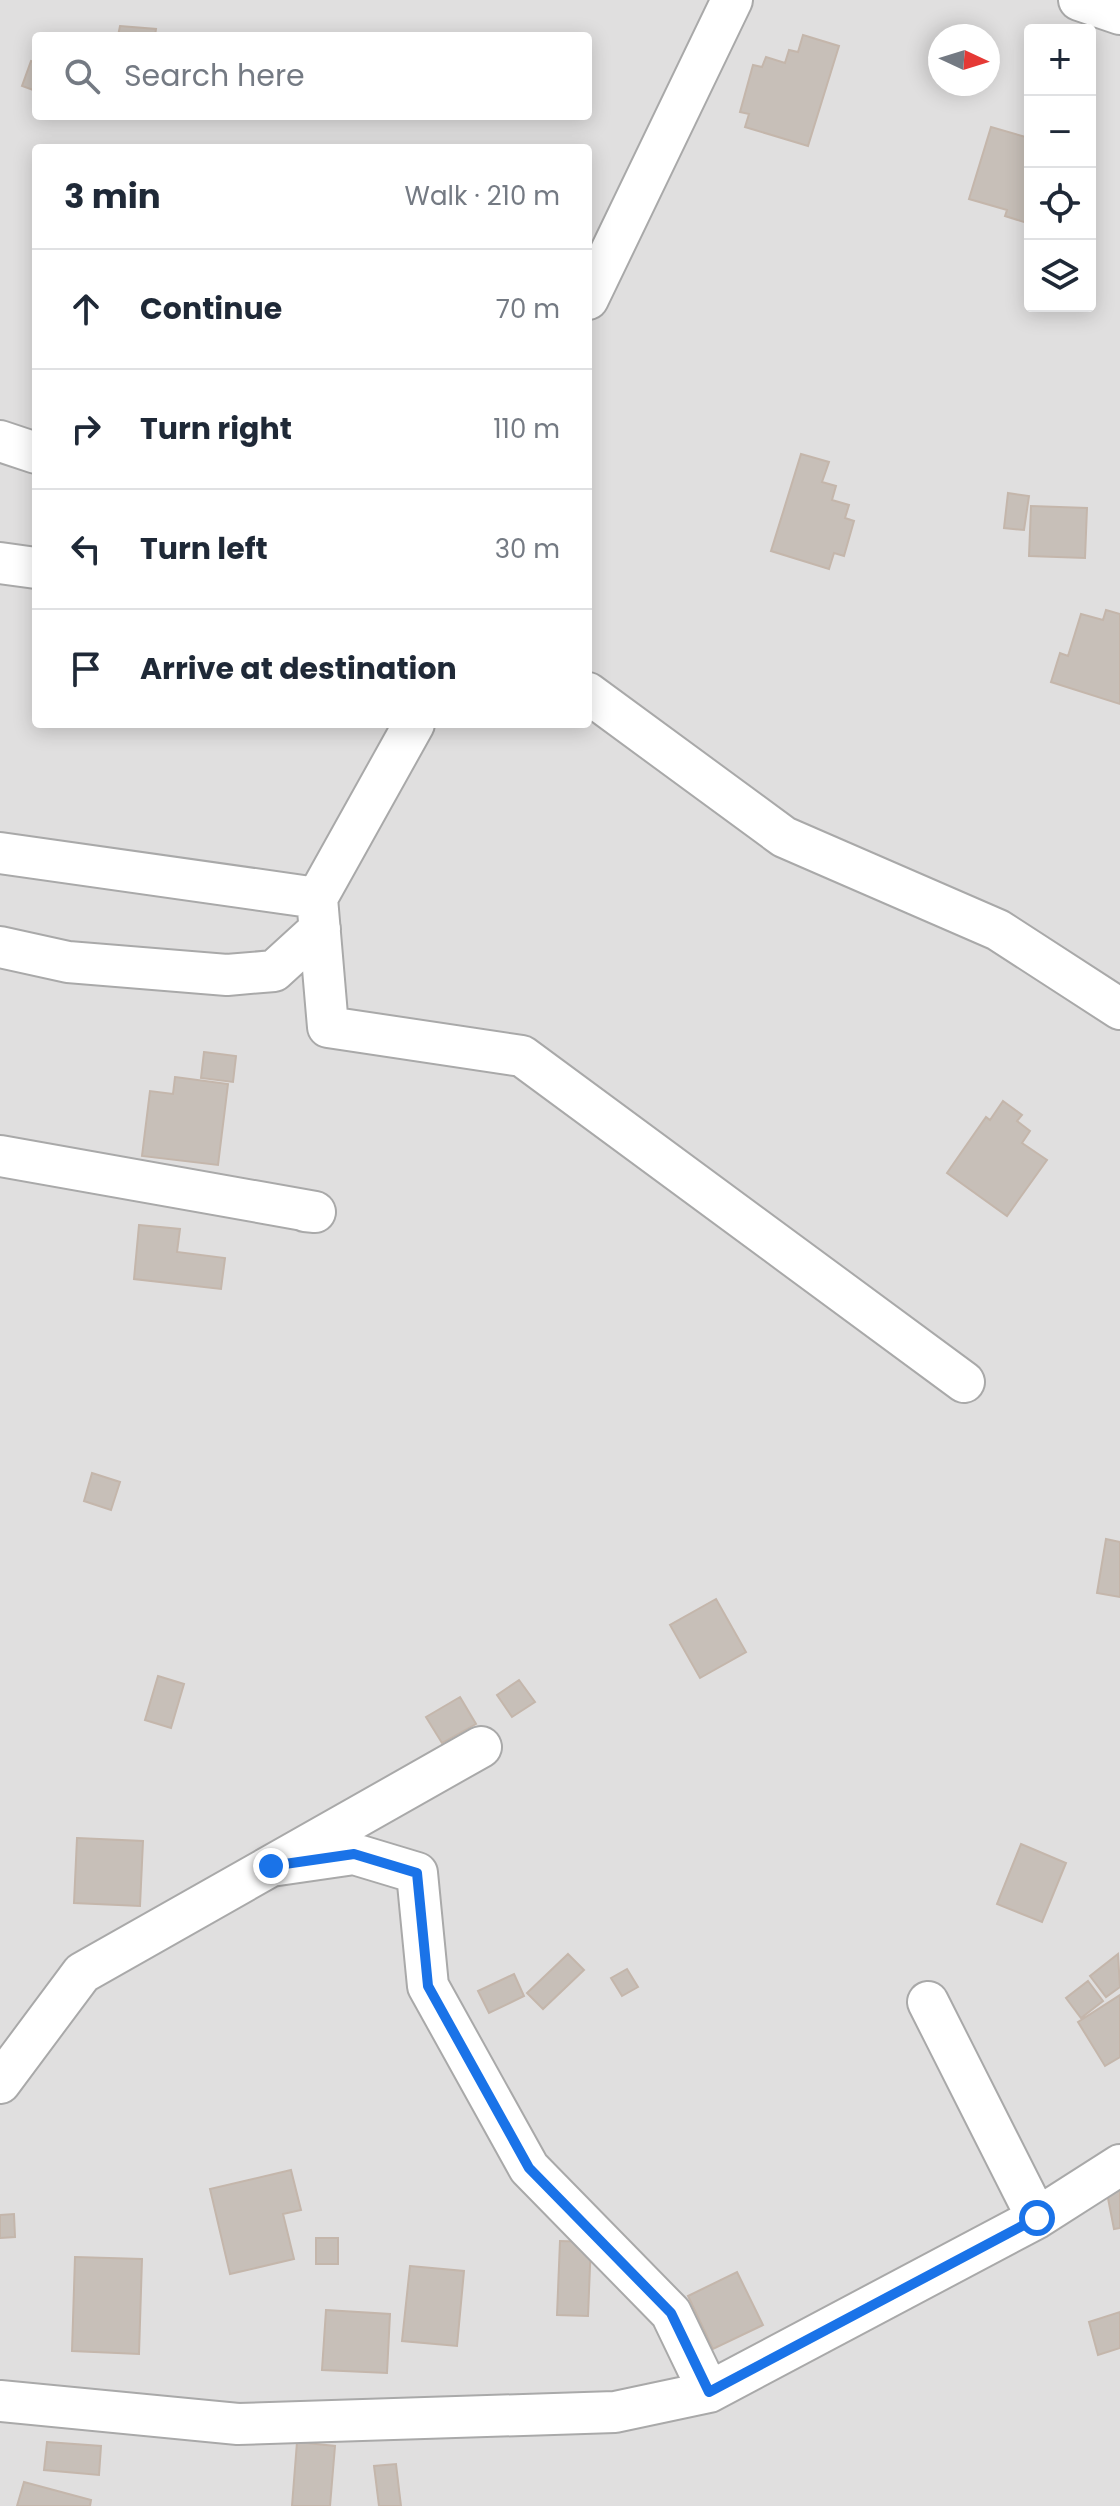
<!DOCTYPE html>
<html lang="en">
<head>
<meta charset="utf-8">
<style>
  body { margin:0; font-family:Poppins,sans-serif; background:#f6f6f7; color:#1f2937 }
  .controls { position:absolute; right:24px; top:24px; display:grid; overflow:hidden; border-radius:8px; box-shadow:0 4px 20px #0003 }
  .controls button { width:72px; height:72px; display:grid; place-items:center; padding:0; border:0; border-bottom:2px solid #e0e1e3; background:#fff; color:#1f2937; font:40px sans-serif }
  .compass { position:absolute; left:928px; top:24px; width:72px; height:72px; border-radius:50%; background:#fff; box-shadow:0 4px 20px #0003; rotate:94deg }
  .stop { position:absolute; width:24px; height:24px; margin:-18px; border:6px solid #1a73e8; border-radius:50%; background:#fff }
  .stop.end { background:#1a73e8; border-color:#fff; box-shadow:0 2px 8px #0008 }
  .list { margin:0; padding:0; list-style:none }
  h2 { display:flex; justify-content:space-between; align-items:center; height:104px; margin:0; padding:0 32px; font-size:34px }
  h2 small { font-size:26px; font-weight:400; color:#747a83 }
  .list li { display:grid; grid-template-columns:52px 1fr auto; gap:24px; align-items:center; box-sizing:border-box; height:120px; padding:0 32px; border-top:2px solid #e0e1e3 }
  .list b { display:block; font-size:30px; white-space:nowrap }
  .list em { font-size:26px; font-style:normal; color:#747a83 }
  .icon { flex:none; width:44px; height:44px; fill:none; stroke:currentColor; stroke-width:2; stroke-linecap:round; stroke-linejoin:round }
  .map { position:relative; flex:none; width:1120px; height:2506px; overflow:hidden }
  .search { position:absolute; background:#fff; box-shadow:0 4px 20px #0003; left:32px; top:32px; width:560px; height:88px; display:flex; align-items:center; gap:20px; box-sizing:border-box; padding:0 28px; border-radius:8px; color:#747a83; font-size:30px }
  .panel { position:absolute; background:#fff; box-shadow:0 4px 20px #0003; left:32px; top:144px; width:560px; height:584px; border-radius:8px }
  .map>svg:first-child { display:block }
  .residential { fill:#e0dfdf; fill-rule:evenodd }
  .building { fill:#c7bfb8; stroke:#c4b6ab; stroke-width:2 }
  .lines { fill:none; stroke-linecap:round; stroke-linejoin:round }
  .minor-casing { stroke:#a9a9a9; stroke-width:44 }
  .minor { stroke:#fff; stroke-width:40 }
  .route { stroke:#1a73e8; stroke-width:10 }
</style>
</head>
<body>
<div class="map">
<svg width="1120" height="2506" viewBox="0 0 1120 2506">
  <rect width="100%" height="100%" fill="#f2efe9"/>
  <path class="residential" d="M0,0H1120V2506H0ZM1030,30H1090V306H1030ZM36,36H588V116H36ZM940,36H988V84H940ZM36,148H588V724H36Z"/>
  <path class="building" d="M120,26L156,29L155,36H118Z
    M803,35L839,46L808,146L745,127L749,114L740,112L753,65L762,67L766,57L785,63L789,50L798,52Z
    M31,61L36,63V91L22,86Z
    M991,127L1029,138L1030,134V224L1005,216L1007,210L969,199Z
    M801,454L829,462L822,482L836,486L832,500L849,505L845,518L854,521L844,556L834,553L829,569L771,551Z
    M1008,493L1029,496L1024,530L1004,528Z
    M1031,506L1087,508L1085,558L1029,556Z
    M1106,610L1120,614V704L1051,682L1060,653L1068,656L1081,614L1103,620Z
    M204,1052L236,1056L233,1082L201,1078Z
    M175,1077L228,1084L218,1165L142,1156L150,1091L173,1094Z
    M1003,1101L1022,1115L1017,1121L1030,1131L1022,1143L1047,1160L1007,1216L947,1173L986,1117L990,1120Z
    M139,1225L180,1229L177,1252L225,1258L221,1289L134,1279Z
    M92,1473L120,1482L111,1510L84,1501Z
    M1106,1539L1120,1542V1597L1097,1593Z
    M716,1599L746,1652L700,1678L670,1625Z
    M158,1676L184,1684L171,1728L145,1720Z
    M519,1680L535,1702L512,1717L497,1695Z
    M460,1697L476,1724L442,1743L426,1717Z
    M77,1838L143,1841L140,1906L74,1903Z
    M1021,1844L1066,1863L1042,1922L997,1904Z
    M568,1954L584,1970L543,2009L527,1993Z
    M1118,1954L1120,1987L1106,1997L1090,1976Z
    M627,1969L638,1987L622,1996L611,1978Z
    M514,1974L524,1996L489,2013L478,1991Z
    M1088,1981L1103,2001L1081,2018L1066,1998Z
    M1120,1995V2057L1105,2066L1078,2022Z
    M291,2170L301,2210L283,2214L294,2259L230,2274L210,2189Z
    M1120,2191V2228L1114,2229L1107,2193Z
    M14,2214L15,2237L0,2238V2215Z
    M316,2238H338V2264H316Z
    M560,2241L591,2242L588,2316L557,2315Z
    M75,2257L142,2259L139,2354L72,2351Z
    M410,2266L464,2271L457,2346L402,2341Z
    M737,2272L763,2325L713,2349L688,2296Z
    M326,2310L390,2314L387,2373L322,2370Z
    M1120,2312V2348L1098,2355L1089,2322Z
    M47,2442L101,2446L99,2475L44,2470Z
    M297,2442L335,2446L330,2506H292Z
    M396,2464L401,2506H379L374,2466Z
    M24,2482L91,2500L90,2506H17Z"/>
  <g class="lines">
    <defs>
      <path id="minor" d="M1079,0L1120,14
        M588,299L732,0
        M0,441L36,453
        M0,563L36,568
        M588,693L784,837L998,930L1120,1009
        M414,724L317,898L328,1027L522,1056L964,1382
        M0,853L317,898
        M0,947L68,962L227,975L274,971L320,929
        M0,1156L315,1212L305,1211
        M271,1866L354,1854L417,1873L428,1986L529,2168L671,2313L709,2392
        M928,2002L1037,2218
        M0,2083L82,1973L481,1747
        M0,2401L238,2424L615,2412L709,2392L1037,2218L1120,2165"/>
    </defs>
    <use href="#minor" class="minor-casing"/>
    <use href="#minor" class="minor"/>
  </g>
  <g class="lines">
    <path class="route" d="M271,1866L354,1854L417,1873L428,1986L529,2168L671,2313L709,2392L1037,2218"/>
  </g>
</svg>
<div class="controls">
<button>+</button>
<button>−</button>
<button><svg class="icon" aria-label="locate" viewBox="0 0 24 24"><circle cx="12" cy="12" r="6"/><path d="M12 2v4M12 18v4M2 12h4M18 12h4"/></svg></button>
<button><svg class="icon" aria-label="layers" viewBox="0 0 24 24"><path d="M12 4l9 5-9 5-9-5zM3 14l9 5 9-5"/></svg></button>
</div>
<svg class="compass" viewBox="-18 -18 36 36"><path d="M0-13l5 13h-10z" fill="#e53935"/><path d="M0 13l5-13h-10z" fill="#747a83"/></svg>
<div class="stop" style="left:1037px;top:2218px"></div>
<div class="stop end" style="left:271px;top:1866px"></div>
<div class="search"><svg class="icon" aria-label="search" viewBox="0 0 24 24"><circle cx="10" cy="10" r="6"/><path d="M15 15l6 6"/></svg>Search here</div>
<section class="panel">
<h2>3 min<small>Walk · 210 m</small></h2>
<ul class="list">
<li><svg class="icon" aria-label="ahead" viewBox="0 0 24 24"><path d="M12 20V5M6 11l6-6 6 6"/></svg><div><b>Continue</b></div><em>70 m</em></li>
<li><svg class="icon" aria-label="right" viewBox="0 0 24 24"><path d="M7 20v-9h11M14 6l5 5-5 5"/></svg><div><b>Turn right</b></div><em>110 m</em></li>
<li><svg class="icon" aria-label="left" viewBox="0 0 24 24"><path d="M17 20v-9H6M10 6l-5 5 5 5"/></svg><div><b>Turn left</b></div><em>30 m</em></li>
<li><svg class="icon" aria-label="arrive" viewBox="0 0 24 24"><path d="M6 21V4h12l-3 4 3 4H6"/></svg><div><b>Arrive at destination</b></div></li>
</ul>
</section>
</div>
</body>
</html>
